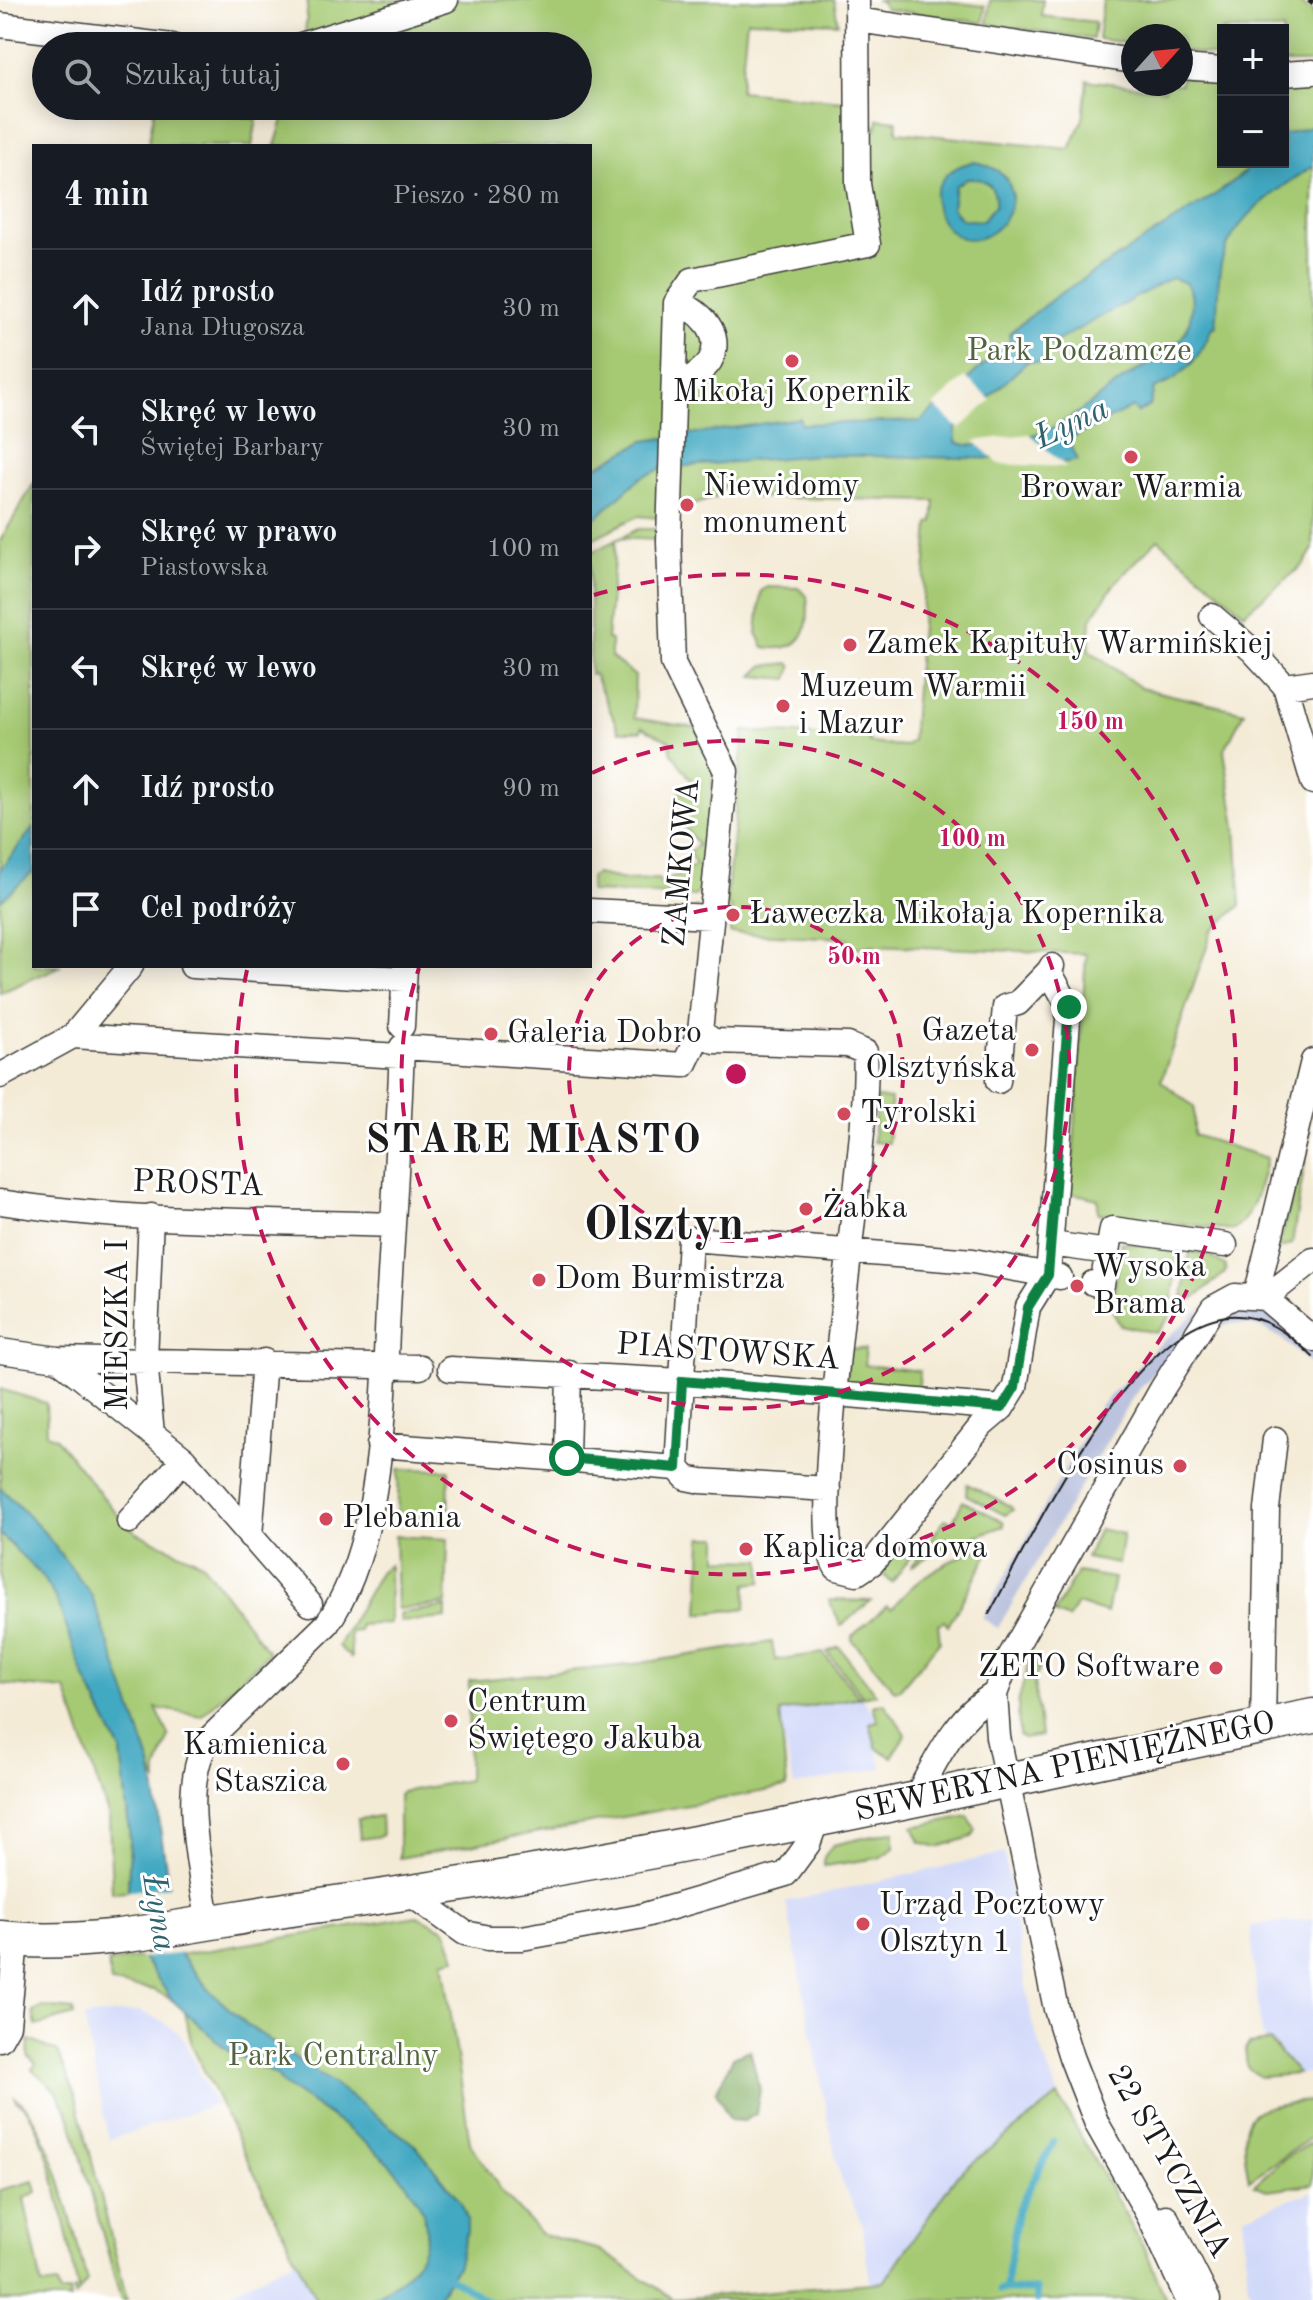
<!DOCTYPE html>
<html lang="pl">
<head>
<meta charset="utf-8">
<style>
  body { margin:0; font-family:"Old Standard TT",serif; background:#242831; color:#f1f3f6 }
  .controls { position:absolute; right:24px; top:24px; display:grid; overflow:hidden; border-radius:0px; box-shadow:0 4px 20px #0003 }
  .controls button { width:72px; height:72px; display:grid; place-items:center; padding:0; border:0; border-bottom:2px solid #363941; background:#171b24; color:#f1f3f6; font:40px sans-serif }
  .compass { position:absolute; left:1121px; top:24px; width:72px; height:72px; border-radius:50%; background:#171b24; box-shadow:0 4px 20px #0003; rotate:63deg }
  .stop { position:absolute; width:24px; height:24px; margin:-18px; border:6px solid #0b8043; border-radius:50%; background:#fff }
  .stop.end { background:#0b8043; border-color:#fff; box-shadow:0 2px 8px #0008 }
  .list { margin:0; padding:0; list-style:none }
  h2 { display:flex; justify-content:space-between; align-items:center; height:104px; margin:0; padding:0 32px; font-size:34px }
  h2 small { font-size:26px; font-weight:400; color:#9ea1a6 }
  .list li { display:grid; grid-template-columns:52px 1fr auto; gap:24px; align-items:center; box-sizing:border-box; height:120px; padding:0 32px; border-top:2px solid #363941 }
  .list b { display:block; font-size:30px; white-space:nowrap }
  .list p { margin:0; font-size:26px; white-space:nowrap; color:#9ea1a6 }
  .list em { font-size:26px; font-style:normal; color:#9ea1a6 }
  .icon { flex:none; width:44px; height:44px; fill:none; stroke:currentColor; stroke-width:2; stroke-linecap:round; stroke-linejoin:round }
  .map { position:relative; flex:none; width:1313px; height:2300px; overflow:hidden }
  .search { position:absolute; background:#171b24; box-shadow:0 4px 20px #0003; left:32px; top:32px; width:560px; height:88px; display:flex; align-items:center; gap:20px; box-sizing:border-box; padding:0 28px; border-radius:44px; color:#9ea1a6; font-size:30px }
  .panel { position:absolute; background:#171b24; box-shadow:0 4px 20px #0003; left:32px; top:144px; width:560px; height:824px; border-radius:0px }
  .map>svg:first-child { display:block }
  .built { fill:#d1d9f9 }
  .industrial { fill:#bbc3de }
  .green { fill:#a6ca73; stroke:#617348; stroke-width:2 }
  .forest { fill:#84ae65; stroke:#506540; stroke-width:2 }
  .water { fill:#42a9c2; stroke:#2f626f; stroke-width:2; fill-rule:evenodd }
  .pier { fill:#f4ebd7 }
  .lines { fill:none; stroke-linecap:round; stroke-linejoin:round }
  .stream { stroke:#42a9c2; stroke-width:7 }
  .street-casing { stroke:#3c3b38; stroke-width:27 }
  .secondary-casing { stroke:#3c3b38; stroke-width:37 }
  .street { stroke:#fff; stroke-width:24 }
  .secondary { stroke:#fff; stroke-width:34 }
  .tram { stroke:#1c1c1c; stroke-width:2 }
  .rail { stroke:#1c1c1c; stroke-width:6; stroke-dasharray:12 6; stroke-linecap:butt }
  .route { stroke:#0b8043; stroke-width:10 }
  .ring { fill:none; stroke:#c2185b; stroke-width:4; stroke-dasharray:14 10 }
  .poi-dot { fill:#d1495b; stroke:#fff; stroke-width:3 }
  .labels { text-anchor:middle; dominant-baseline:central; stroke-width:6; stroke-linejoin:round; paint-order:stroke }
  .park-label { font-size:32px; fill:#53623f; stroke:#fff }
  .poi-label { font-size:32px; fill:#1c1c1c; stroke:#fff; text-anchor:start }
  .street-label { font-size:32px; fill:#1c1c1c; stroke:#fff }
  .water-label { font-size:34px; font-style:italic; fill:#2f626f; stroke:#fff }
  .district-label { font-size:40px; font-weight:bold; letter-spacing:2px; fill:#1c1c1c; stroke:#fff }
  .town-label { font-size:48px; font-weight:bold; fill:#1c1c1c; stroke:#fff }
  .centre { fill:#c2185b; stroke:#fff; stroke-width:4 }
  .ring-label { font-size:24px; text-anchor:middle; font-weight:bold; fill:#c2185b; stroke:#fff; stroke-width:6; stroke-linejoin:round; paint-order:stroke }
</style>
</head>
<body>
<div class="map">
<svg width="1313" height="2300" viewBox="0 0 1313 2300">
  <rect width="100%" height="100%" fill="#fff"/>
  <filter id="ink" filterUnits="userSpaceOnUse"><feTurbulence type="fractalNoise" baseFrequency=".0125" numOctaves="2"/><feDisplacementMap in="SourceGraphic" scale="16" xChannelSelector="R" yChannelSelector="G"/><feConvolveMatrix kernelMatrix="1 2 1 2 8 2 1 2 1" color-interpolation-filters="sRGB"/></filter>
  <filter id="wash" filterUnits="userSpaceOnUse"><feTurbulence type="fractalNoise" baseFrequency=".006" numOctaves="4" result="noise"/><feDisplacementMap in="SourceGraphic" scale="32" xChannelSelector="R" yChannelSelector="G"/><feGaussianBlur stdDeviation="1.8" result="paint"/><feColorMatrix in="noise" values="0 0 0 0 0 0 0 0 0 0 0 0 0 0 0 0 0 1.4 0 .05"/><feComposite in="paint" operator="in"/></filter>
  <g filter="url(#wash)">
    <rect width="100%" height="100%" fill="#f4ebd7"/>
    <path class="built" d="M823,1653L874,1713L876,1720L870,1723L882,1768L794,1786L779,1714L775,1660Z
      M1004,1853L1032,2022L1058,2096L957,2175L884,2282L870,2283L862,2224L839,2175L786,1902Z
      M1313,1919V2073L1298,2074L1261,2035L1250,1926Z
      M140,2011L163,2021L181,2035L215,2104L109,2140L84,2017Z
      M1313,2191V2300H1257L1248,2287L1243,2217Z
      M295,2259L316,2300H216Z"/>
    <path class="industrial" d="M1205,1305L1168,1359L1134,1395L998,1628L982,1618L1101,1405L1154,1349Z
      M1243,1308H1260L1313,1346V1367L1281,1338L1260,1327L1232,1323L1213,1329L1223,1316Z"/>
    <path class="green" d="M308,0H834L838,23L747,20L740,91L842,101L877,128L878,119L897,121V132L1070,149L1083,119L1087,80L1164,90L1166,84H1181V76L1223,80V162H1283V86L1313,87V549L1303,565L1244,613L1158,539L1115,583L1091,619L1089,650L1141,688L1244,712L1224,751L1236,827L1241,905L1212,931L1161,1081L1194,1107V1135L1267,1158C1259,1183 1256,1216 1232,1230L1098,1213V1199L1071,1193L1086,954L873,945L857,948L848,938L730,933L731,908L726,902L744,731L830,736L831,732L869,738V743L905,746L912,740L929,523L933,522L935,501L752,497L745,486L734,482L722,488L718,497L696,504L679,501L658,518L638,516L590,540V146H275L287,106H578V46H304Z
      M875,0H936L985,6L983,23L885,9L881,1Z
      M990,0H1043L1041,16L1095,22L1093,39L987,24Z
      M1103,0H1294L1313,13V63H1283V30H1223V57L1181,51V36H1133V44L1098,39Z
      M155,106H186L257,119L252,146H148Z
      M34,483V966H61L0,993V541Z
      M638,529H656V540L616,538L607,639L611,640V657L635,676L634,718L697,728L714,764L702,891L694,896H682L670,878L686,873L683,862L690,868L696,865L689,852L698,845L685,827L687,810L675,800L680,792L688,793L691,780L671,752L670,741L642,727L641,731H619L594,674L590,675V553Z
      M768,587L798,588L807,596C811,630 803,654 764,647L757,633L761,591Z
      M789,663L792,667L788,679L753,676L763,666Z
      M596,874L626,880L658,879L669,895L590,892V877Z
      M876,1098L891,1099L888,1143L873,1142Z
      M1310,1129L1292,1244L1278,1249Z
      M1121,1242L1180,1251L1169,1318L1156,1333L1120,1325L1112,1310Z
      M1190,1252L1207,1254L1226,1266L1225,1273L1193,1299L1183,1297Z
      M847,1348L865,1349V1365L920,1371L918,1396L846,1390Z
      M0,1389L46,1403L47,1434L55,1437L116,1513L137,1533L202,1563L269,1653L201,1716L156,1708L169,1735L157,1770V1784L129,1702L94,1697L121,1751L130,1840L128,1891L112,1892L109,1817L66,1690L0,1684Z
      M399,1469L449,1470L448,1525L397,1522Z
      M967,1484L1010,1506L1013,1510L1005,1515L966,1495Z
      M963,1501L1003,1521L1004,1526L941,1548L911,1567L945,1519L952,1522Z
      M1099,1529L1123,1534L1118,1564L1086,1558Z
      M395,1536L448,1539L446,1604L397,1609Z
      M702,1537H718V1559L762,1560V1582L747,1584L746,1608L699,1614Z
      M908,1538L918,1546L892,1583L881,1572Z
      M986,1546L990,1551L948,1626L944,1621L938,1624L940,1641L900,1689L895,1691L852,1640V1636L887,1606L892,1609C917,1575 947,1561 986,1546Z
      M389,1565L390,1623L360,1625L359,1631L350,1632L351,1658L338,1646L380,1572Z
      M1077,1572L1114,1578L1107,1613L1077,1604L1068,1619L1054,1613Z
      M829,1600L871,1601L841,1626Z
      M446,1607V1618L401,1622L400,1613Z
      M772,1642L775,1660L823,1653L860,1698L862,1695L827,1652L839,1647L876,1694L780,1712L787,1787L399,1858V1795L402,1792L468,1780L469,1681L629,1665Z
      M1030,1657L1042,1663L1034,1681L1041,1736L1024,1739L1019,1735L1018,1703Z
      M884,1703L906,1734L892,1757L876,1747L870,1723L878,1721L873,1706Z
      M381,1816L382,1836L360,1839L358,1819Z
      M968,1816L976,1830L972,1837L938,1847L920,1842L913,1827Z
      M894,1831V1848L879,1858L824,1866V1857L833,1845Z
      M417,1916L445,1929L456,1958L443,1961L470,2143L503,2193L541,2234L600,2250L674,2299L884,2282L957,2175L1058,2096L1146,2251L1166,2300H316L192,2046L173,1956Z
      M143,1957L172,2000L154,1990L111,1983L108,1963Z
      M42,2007L73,2010L74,2015L36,2026L33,2012Z
      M29,2040L58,2052L75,2093L127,2300H121L71,2120L57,2092L32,2069L36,2064L28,2056Z
      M1270,2041L1298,2074L1260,2077L1247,2067L1245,2049L1249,2044Z
      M15,2097C51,2120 75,2237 87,2281L75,2297L73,2291L78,2289C70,2256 48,2112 17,2102Z
      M1313,2101V2136L1249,2180C1235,2109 1249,2106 1313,2101Z
      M1313,2141V2184L1267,2190L1254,2185L1282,2160Z
      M34,2181L37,2192L24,2198L42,2286L57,2284L60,2294L69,2292L70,2300H0V2190Z"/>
    <path class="forest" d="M750,2050L760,2090L756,2114L744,2121L730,2120L716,2092L733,2057Z"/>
    <path class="water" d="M1313,126V166C1277,190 1231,219 1221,264C1217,284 1218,307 1216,327H1212C1202,357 1183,378 1154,389L1150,406L1137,413L1133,407L1068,440L1078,460L1053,465L1007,459L817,455L664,468L641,477L590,523V470L644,441L800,418L801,424L921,421L1010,341L1009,333L1055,297L1222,190L1245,172L1250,162H1283V135ZM1171,278L1186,283C1193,293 1192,300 1191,312C1187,352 1150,360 1121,381C1073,415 1060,434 998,442C984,444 969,448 956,442V428L1028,361L1040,363L1046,349L1059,340Z
      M974,162C1058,178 981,280 942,221C923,193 946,166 974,162ZM968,178C985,177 997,187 995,205L982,221L961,219L952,208L955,186Z
      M34,827V871L0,901V870Z
      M0,1487L44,1532L92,1596L151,1764L178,1951L211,1992L246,2024L334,2084L416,2146L461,2202L467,2219V2232L457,2267L435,2300H368C510,2228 356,2133 284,2085L276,2075L228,2051L172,2000L143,1957L128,1891L130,1840L121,1751L84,1676L56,1599L40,1574L0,1534Z"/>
    <path class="pier" d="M965,377L991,400L960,429L934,406Z
      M1029,434L1067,467L999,464L974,441Z
      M170,1886L184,1953L140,1958L124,1892Z"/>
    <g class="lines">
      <path class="stream" d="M443,2273L486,2300
        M1000,2290H1036L1037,2300
        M1005,2290L1018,2209L1054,2142"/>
    </g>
  </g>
  <g filter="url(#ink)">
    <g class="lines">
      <defs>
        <path id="street" d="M857,20L1133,61
          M0,25L172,46
          M298,46L446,0
          M1181,67L1223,70
          M1283,74L1313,72
          M674,390C684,382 703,372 710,361C725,334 700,309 676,303
          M1212,616L1252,650L1285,686L1313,782
          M1285,686L1313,682
          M590,911L711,917
          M192,966L404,979
          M402,1026L405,966
          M700,1032L714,1041L848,1045L865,1052C873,1138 802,1528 837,1568L857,1573L872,1563L982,1425L1002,1408L1015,1387L1028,1307L1048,1275L1069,1007L1049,971L1052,966
          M73,1036L131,966
          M0,1076L73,1036L399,1056
          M998,1081L1005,1007L1018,1003L1049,971
          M0,1202C129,1222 263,1221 393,1225
          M151,1216L145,1360L152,1434
          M1051,1244L1108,1252
          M1093,1283L1102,1285L1112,1229L1225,1245
          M1256,1296L1313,1061
          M1265,1298L1313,1260
          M0,1351L58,1359L420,1367
          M58,1359L184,1459L310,1604
          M450,1369L682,1381L1002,1408
          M379,1445L677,1468
          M567,1458L569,1373
          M677,1468L690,1239L973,1261L1060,1277
          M677,1468L686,1478L701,1481L828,1489
          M129,1521L184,1459
          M250,1536L264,1361
          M1263,1726L1267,1509L1275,1439
          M915,1799C936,1761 956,1715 995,1694
          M409,1893L465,1933L488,1938H522L638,1917L786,1874L808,1844L817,1819
          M208,1920C201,1870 178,1783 209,1739L327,1624C386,1539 383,1393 389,1291C394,1210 399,1129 402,1047L684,1065L700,1032L726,771L673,663L669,541L676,303L692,280L868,244L858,184L857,0
          M0,2039L8,2025L16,1940
          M1166,2217L1208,2300
          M1188,2300L1149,2216L1097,2124L1071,2057L1056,2009L998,1737L995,1694L1007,1662L1162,1389L1213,1308L1235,1296L1265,1298L1313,1339"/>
        <path id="secondary" d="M0,1938C100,1949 207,1920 306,1907C645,1862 979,1785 1313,1716"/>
      </defs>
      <use href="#street" class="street-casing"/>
      <use href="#secondary" class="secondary-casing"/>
      <use href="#street" class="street"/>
      <use href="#secondary" class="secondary"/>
      <path class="tram" d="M989,1614C1033,1536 1129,1326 1228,1316C1263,1313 1289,1334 1313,1357"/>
      <path class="rail" d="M1309,0L1313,3"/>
    </g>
  </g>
  <g class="lines" filter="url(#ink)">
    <path class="route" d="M567,1458L677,1468L682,1381L1002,1408L1015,1387L1028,1307L1048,1275L1069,1007"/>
  </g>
  <g class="ring">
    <circle cx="736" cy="1074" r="167"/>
    <path d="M592 773A334 334 0 1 1 419 968"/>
    <path d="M594 595A500 500 0 1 1 247 970"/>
  </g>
  <g class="poi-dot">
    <circle cx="792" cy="361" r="8"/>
    <circle cx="1131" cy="457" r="8"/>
    <circle cx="687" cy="505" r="8"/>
    <circle cx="850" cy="645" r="8"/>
    <circle cx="783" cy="706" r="8"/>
    <circle cx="733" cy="915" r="8"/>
    <circle cx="491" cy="1034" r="8"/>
    <circle cx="1032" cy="1050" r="8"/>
    <circle cx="844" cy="1114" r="8"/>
    <circle cx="806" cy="1209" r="8"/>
    <circle cx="539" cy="1280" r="8"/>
    <circle cx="1077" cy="1286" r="8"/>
    <circle cx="1180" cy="1466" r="8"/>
    <circle cx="326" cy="1519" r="8"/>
    <circle cx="746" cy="1549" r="8"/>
    <circle cx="1216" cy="1668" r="8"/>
    <circle cx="451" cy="1721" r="8"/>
    <circle cx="343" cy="1764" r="8"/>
    <circle cx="863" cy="1924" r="8"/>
  </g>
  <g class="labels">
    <g class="park-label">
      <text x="1079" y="352">Park Podzamcze</text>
      <text x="333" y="2057">Park Centralny</text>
    </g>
    <g class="poi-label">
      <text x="792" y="393" text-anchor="middle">Mikołaj Kopernik</text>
      <text x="703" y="487">Niewidomy<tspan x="703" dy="37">monument</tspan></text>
      <text x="1131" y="489" text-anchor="middle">Browar Warmia</text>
      <text x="866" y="645">Zamek Kapituły Warmińskiej</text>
      <text x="799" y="688">Muzeum Warmii<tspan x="799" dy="37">i Mazur</tspan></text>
      <text x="749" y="915">Ławeczka Mikołaja Kopernika</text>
      <text x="1016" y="1032" text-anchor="end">Gazeta<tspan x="1016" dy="37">Olsztyńska</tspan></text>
      <text x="507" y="1034">Galeria Dobro</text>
      <text x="860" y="1114">Tyrolski</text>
      <text x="822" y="1209">Żabka</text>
      <text x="1093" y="1268">Wysoka<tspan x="1093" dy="37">Brama</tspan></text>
      <text x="555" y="1280">Dom Burmistrza</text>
      <text x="1164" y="1466" text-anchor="end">Cosinus</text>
      <text x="342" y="1519">Plebania</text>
      <text x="762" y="1549">Kaplica domowa</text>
      <text x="1200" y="1668" text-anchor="end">ZETO Software</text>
      <text x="467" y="1703">Centrum<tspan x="467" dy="37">Świętego Jakuba</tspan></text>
      <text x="327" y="1746" text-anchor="end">Kamienica<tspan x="327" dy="37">Staszica</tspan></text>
      <text x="879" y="1906">Urząd Pocztowy<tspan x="879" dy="37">Olsztyn 1</tspan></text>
    </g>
    <g class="street-label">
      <text transform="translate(683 863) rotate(-85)">ZAMKOWA</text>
      <text transform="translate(198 1185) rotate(2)">PROSTA</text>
      <text transform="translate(119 1325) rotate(-90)">MIESZKA I</text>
      <text transform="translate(728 1353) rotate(4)">PIASTOWSKA</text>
      <text transform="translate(1065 1768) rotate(-12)">SEWERYNA PIENIĘŻNEGO</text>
      <text transform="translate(1168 2162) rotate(60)">22 STYCZNIA</text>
    </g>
    <g class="water-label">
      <text transform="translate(1072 424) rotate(-25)">Łyna</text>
      <text transform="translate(158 1913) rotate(81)">Łyna</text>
    </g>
    <g class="district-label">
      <text x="534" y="1142">STARE MIASTO</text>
    </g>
    <g class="town-label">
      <text x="664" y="1226">Olsztyn</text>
    </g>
  </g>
  <circle cx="736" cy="1074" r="12" class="centre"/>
  <g class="ring-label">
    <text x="1090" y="729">150 m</text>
    <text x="972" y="846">100 m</text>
    <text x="854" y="964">50 m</text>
  </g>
</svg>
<div class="controls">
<button>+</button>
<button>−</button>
</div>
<svg class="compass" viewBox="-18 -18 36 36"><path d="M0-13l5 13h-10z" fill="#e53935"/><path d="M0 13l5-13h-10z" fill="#9ea1a6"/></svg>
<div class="stop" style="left:567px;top:1458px"></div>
<div class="stop end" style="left:1069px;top:1007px"></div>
<div class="search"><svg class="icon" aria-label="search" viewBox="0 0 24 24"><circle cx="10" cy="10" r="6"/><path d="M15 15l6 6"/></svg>Szukaj tutaj</div>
<section class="panel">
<h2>4 min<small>Pieszo · 280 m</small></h2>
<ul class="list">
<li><svg class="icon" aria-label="ahead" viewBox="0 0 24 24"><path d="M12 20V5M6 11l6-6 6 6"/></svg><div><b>Idź prosto</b><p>Jana Długosza</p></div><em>30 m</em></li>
<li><svg class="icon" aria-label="left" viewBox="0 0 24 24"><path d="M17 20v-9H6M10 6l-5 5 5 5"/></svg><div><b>Skręć w lewo</b><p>Świętej Barbary</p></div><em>30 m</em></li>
<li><svg class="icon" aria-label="right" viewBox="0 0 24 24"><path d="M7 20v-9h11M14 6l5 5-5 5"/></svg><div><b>Skręć w prawo</b><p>Piastowska</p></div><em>100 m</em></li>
<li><svg class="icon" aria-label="left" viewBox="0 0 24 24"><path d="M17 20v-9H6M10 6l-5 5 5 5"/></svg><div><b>Skręć w lewo</b></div><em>30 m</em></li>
<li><svg class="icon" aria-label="ahead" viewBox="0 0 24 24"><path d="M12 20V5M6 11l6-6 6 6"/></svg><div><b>Idź prosto</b></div><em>90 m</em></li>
<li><svg class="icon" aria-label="arrive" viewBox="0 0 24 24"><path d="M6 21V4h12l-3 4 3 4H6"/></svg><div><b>Cel podróży</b></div></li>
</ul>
</section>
</div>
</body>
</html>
